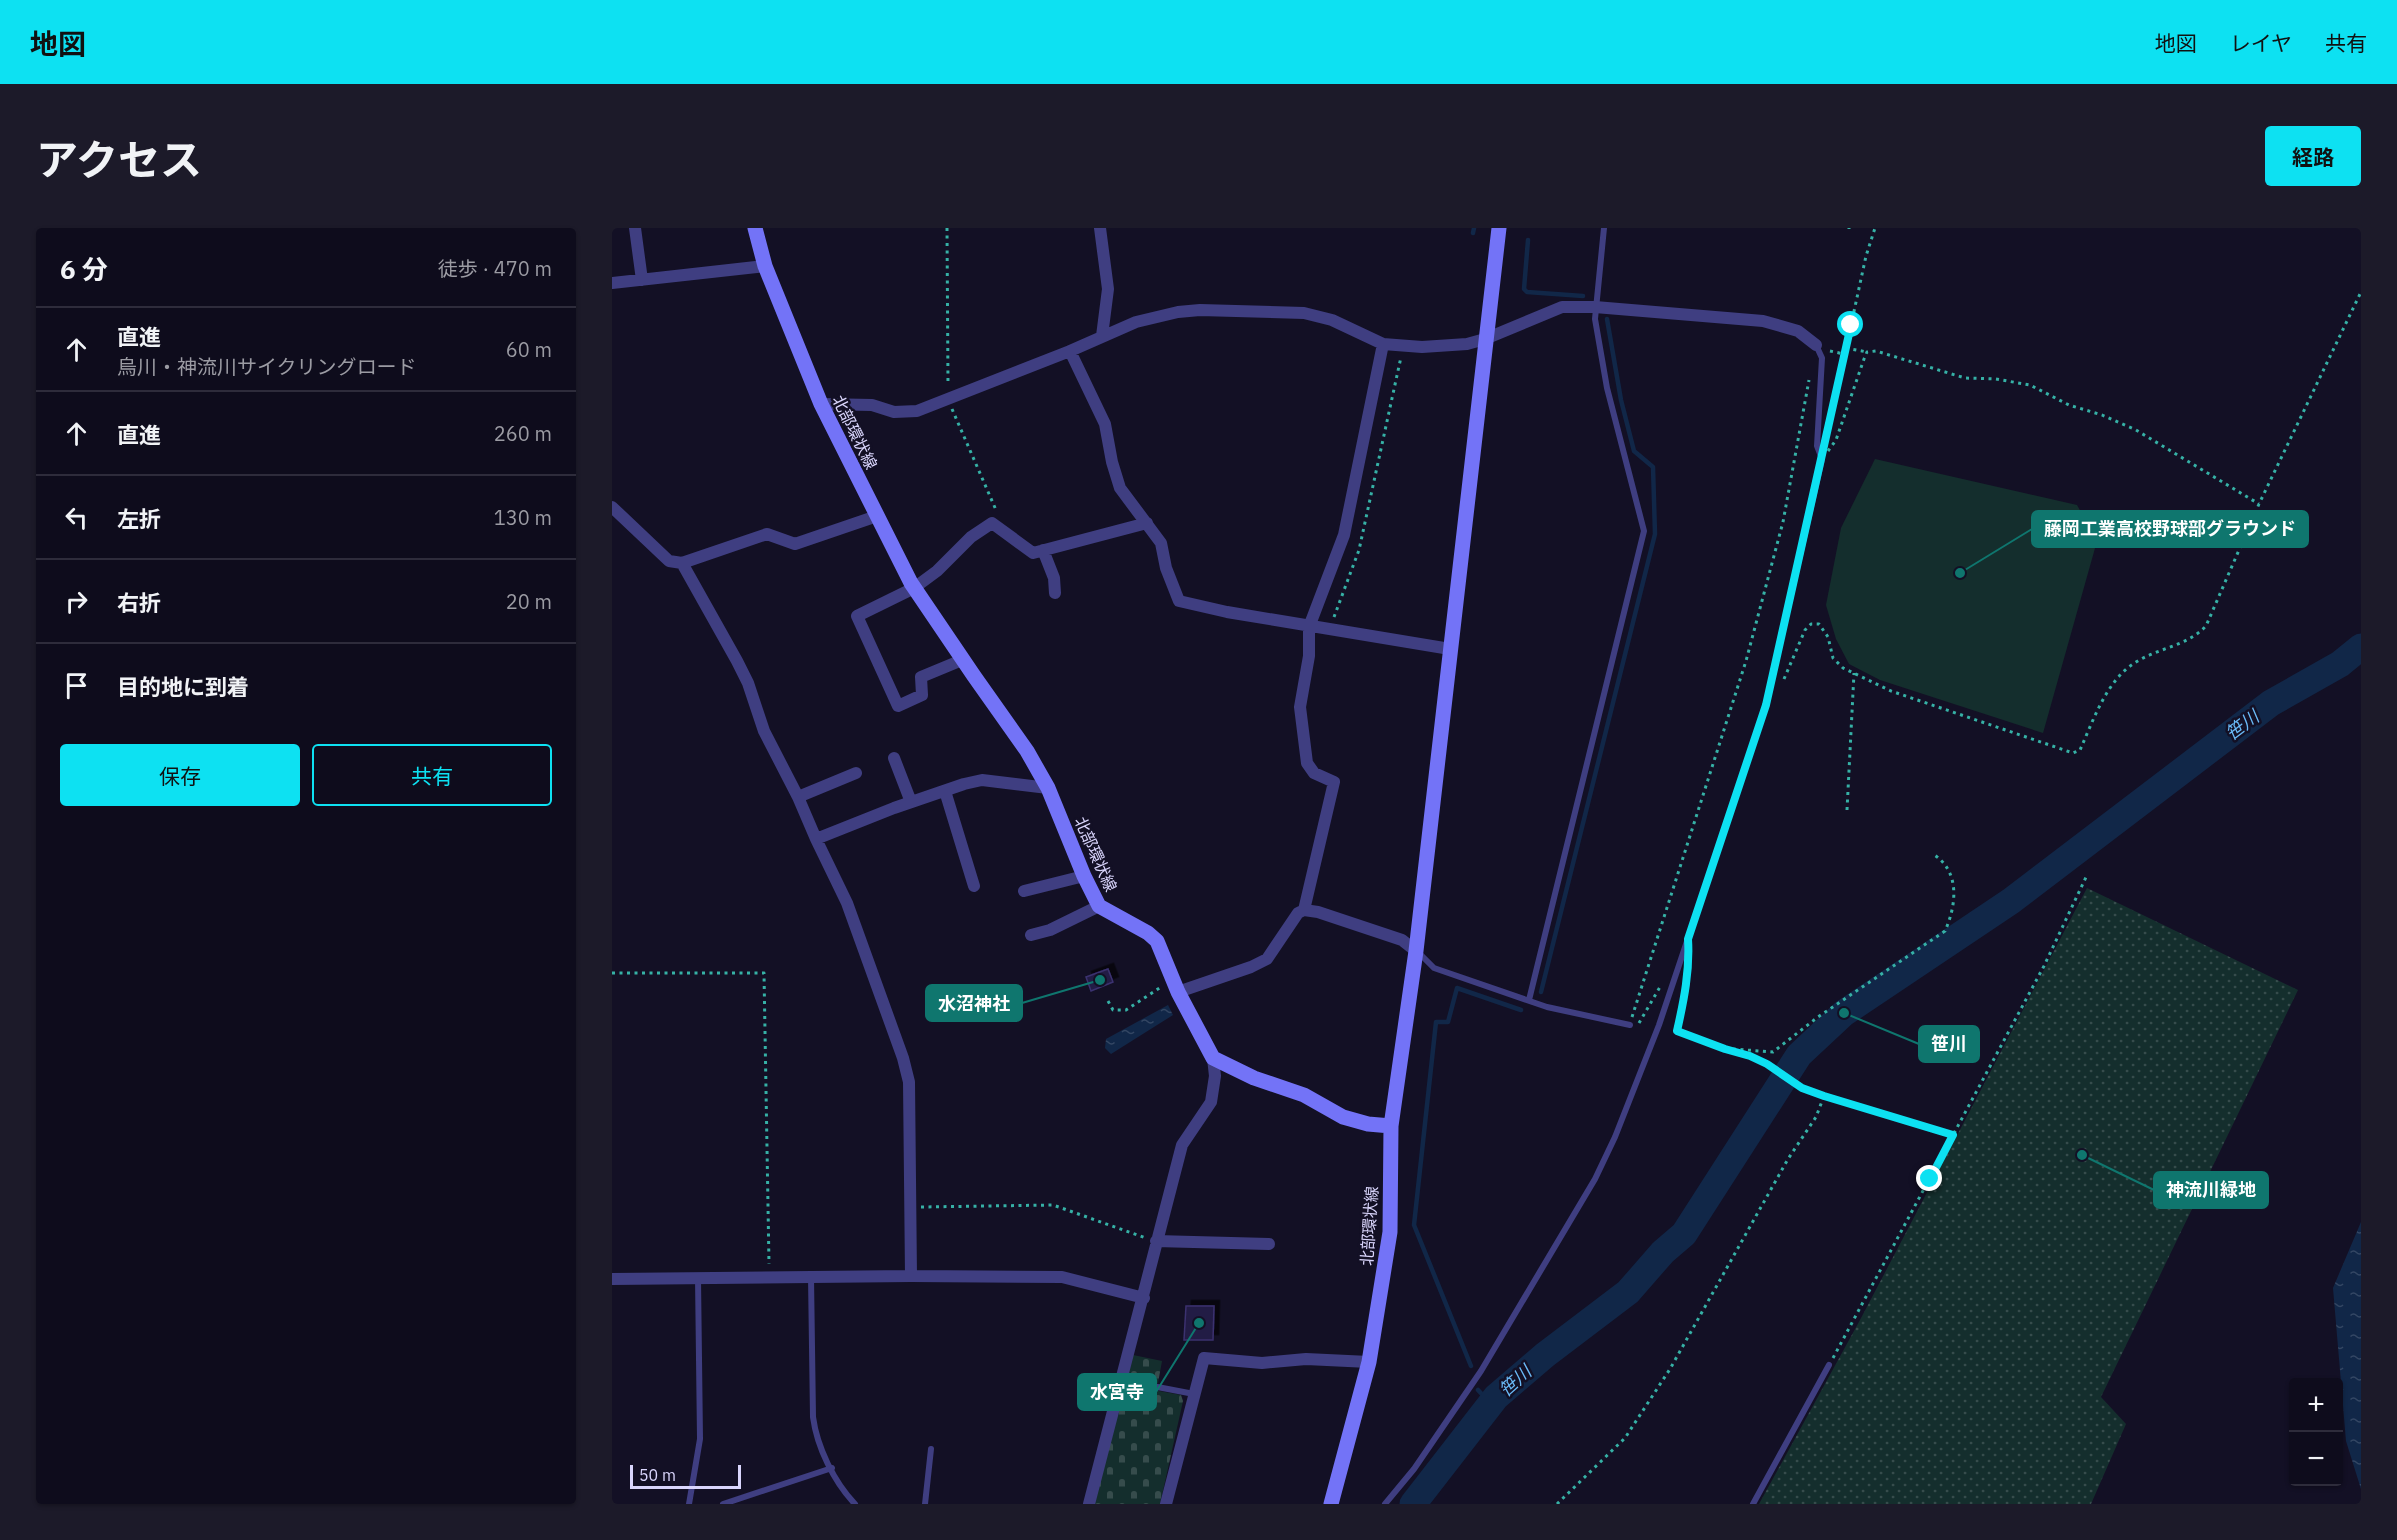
<!DOCTYPE html>
<html lang="ja">
<head>
<meta charset="utf-8">
<style>
  body { margin:0; font-family:"IBM Plex Sans","Noto Sans JP",sans-serif; background:#1c1a29; color:#f1f3f6 }
  .controls { position:absolute; right:18px; bottom:18px; display:grid; overflow:hidden; border-radius:6px; box-shadow:0 2px 4px #0004 }
  .controls button { width:54px; height:54px; display:grid; place-items:center; padding:0; border:0; border-bottom:2px solid #2e2c3b; background:#0e0c1c; color:#f1f3f6; font:30px sans-serif }
  .scale { position:absolute; left:18px; bottom:15px; width:111px; box-sizing:border-box; padding-left:6px; border:3px solid #dad6fd; border-top:0; font-size:16px; line-height:21px; white-space:nowrap; color:#dad6fd; -webkit-text-stroke:4px #131025; paint-order:stroke }
  .stop { position:absolute; width:18px; height:18px; margin:-14px; border:4px solid #0de1f2; border-radius:50%; background:#fff }
  .stop.end { background:#0de1f2; border-color:#fff; box-shadow:0 2px 6px #0008 }
  .list { margin:0; padding:0; list-style:none }
  h2 { display:flex; justify-content:space-between; align-items:center; height:78px; margin:0; padding:0 24px; font-size:26px }
  h2 small { font-size:20px; font-weight:400; color:#9b9ba3 }
  .list li { display:grid; grid-template-columns:39px 1fr auto; gap:18px; align-items:center; box-sizing:border-box; height:84px; padding:0 24px; border-top:2px solid #2e2c3b }
  .list b { display:block; font-size:22px; white-space:nowrap }
  .list p { margin:0; font-size:20px; white-space:nowrap; color:#9b9ba3 }
  .list em { font-size:20px; font-style:normal; color:#9b9ba3 }
  .actions { display:flex; gap:12px; padding:18px 24px }
  .actions a { flex:1; padding:14px 0; border:2px solid #0de1f2; border-radius:6px; text-align:center; font-size:21px; color:#0de1f2 }
  .actions .main { background:#0de1f2; color:#111 }
  .icon { flex:none; width:33px; height:33px; fill:none; stroke:currentColor; stroke-width:2; stroke-linecap:round; stroke-linejoin:round }
  .map { position:relative; flex:none; width:1749px; height:1276px; overflow:hidden; border-radius:6px }
  header { display:flex; align-items:center; gap:36px; box-sizing:border-box; height:84px; padding:0 30px; background:#0de1f2; color:#111 }
  header strong { font-size:28px }
  nav { display:flex; gap:33px; margin-inline-start:auto; font-size:21px }
  .intro { display:flex; align-items:center; justify-content:space-between; box-sizing:border-box; height:144px; padding:0 36px }
  h1 { margin:0; font-size:42px }
  .button { padding:15px 27px; border-radius:6px; background:#0de1f2; color:#111; font-size:21px; font-weight:700 }
  main { display:flex; gap:36px; padding:0 36px }
  aside { flex:1; background:#0e0c1c; border-radius:6px; box-shadow:0 2px 4px #0004 }
  .map>svg:first-child { display:block }
  .cemetery { fill:url(#cemetery-stones) }
  .park { fill:url(#park-dots) }
  .garden { fill:#142e2d }
  .water { fill:url(#water-ripples) }
  .lines { fill:none; stroke-linecap:round; stroke-linejoin:round }
  .stream { stroke:#112748; stroke-width:4.5 }
  .river { stroke:#112748; stroke-width:27 }
  .building { fill:#241d45; stroke:#3b316f; stroke-width:1.5; filter:url(#shadow) }
  .path { stroke:#36b1a6; stroke-width:3; stroke-dasharray:3 4.5; stroke-linecap:butt }
  .lane { stroke:#3f3e81; stroke-width:6 }
  .street { stroke:#3f3e81; stroke-width:12 }
  .secondary { stroke:#7373f7; stroke-width:15 }
  .route { stroke:#0de1f2; stroke-width:8 }
  .labels { text-anchor:middle; dominant-baseline:central; stroke-width:5; stroke-linejoin:round; paint-order:stroke }
  .street-label { font-size:16px; fill:#dad6fd; stroke:#131025 }
  .water-label { font-size:18px; font-style:italic; fill:#6abaf7; stroke:#131025 }
  .leader { fill:none; stroke:#0f766e; stroke-width:2 }
  .callout-dot { fill:#0f766e; stroke:#131025; stroke-width:2 }
  .callout { fill:#0f766e; stroke:#0f766e; stroke-width:2 }
  .callout-label { font-size:18px; text-anchor:middle; font-weight:bold; fill:#fff }
</style>
</head>
<body>
<header>
<strong>地図</strong>
<nav><a>地図</a><a>レイヤ</a><a>共有</a></nav>
</header>
<div class="intro"><h1>アクセス</h1><a class="button">経路</a></div>
<main>
<aside>
<h2>6 分<small>徒歩 · 470 m</small></h2>
<ul class="list">
<li><svg class="icon" aria-label="ahead" viewBox="0 0 24 24"><path d="M12 20V5M6 11l6-6 6 6"/></svg><div><b>直進</b><p>烏川・神流川サイクリングロード</p></div><em>60 m</em></li>
<li><svg class="icon" aria-label="ahead" viewBox="0 0 24 24"><path d="M12 20V5M6 11l6-6 6 6"/></svg><div><b>直進</b></div><em>260 m</em></li>
<li><svg class="icon" aria-label="left" viewBox="0 0 24 24"><path d="M17 20v-9H6M10 6l-5 5 5 5"/></svg><div><b>左折</b></div><em>130 m</em></li>
<li><svg class="icon" aria-label="right" viewBox="0 0 24 24"><path d="M7 20v-9h11M14 6l5 5-5 5"/></svg><div><b>右折</b></div><em>20 m</em></li>
<li><svg class="icon" aria-label="arrive" viewBox="0 0 24 24"><path d="M6 21V4h12l-3 4 3 4H6"/></svg><div><b>目的地に到着</b></div></li>
</ul>
<div class="actions"><a class="main">保存</a><a>共有</a></div>
</aside>
<div class="map">
<svg width="1749" height="1276" viewBox="0 0 1749 1276">
  <defs>
    <pattern id="cemetery-stones" width="16" height="16" patternUnits="userSpaceOnUse" patternTransform="scale(1.5)"><rect width="16" height="16" fill="#142e2d"/><path d="M2 7V4a2 2 0 0 1 4 0v3zM10 15v-3a2 2 0 0 1 4 0v3z" fill="#364c4c"/></pattern>
    <pattern id="park-dots" width="8" height="8" patternUnits="userSpaceOnUse" patternTransform="scale(1.5)"><rect width="8" height="8" fill="#142e2d"/><path d="M2 2h.1M6 6h.1" fill="none" stroke="#364c4c" stroke-width="1.8" stroke-linecap="round"/></pattern>
    <pattern id="water-ripples" width="26" height="14" patternUnits="userSpaceOnUse" patternTransform="scale(1.5)"><rect width="26" height="14" fill="#112748"/><path d="M2 4q2-2 4 0t4 0M15 11q2-2 4 0t4 0" fill="none" stroke="#334663"/></pattern>
    <filter id="shadow"><feDropShadow dx="5.5" dy="-5.5" stdDeviation="0" flood-color="#0009"/></filter>
  </defs>
  <rect width="100%" height="100%" fill="#131025"/>
  <path class="cemetery" d="M521,1127L550,1133L546,1155L519,1150L515,1144Z
    M519,1158L569,1167L571,1173L548,1276H482L511,1161Z"/>
  <path class="park" d="M1475,660L1686,762L1489,1169L1514,1196L1479,1276H1147L1248,1092Z"/>
  <path class="garden" d="M1263,231L1465,277L1485,313L1431,505L1268,452L1237,436L1224,411L1214,377L1229,300Z"/>
  <path class="water" d="M556,777L561,787L499,826L493,820L494,811Z
    M1749,994V1261L1734,1213L1721,1060Z"/>
  <g class="lines">
    <path class="stream" d="M861,5L862,0
      M916,12L912,61L915,64L971,68
      M929,764L1043,306L1041,239L1022,223L1009,172L995,91
      M859,1138L802,997L824,794H836L845,760L909,782
      M866,1162L879,1176"/>
    <path class="river" d="M801,1276L884,1169L933,1127L1016,1064L1051,1024L1072,1006L1187,827L1232,785L1399,673L1659,475L1728,436L1749,419"/>
  </g>
  <path class="building" d="M496,741L501,754L479,763L474,749Z
    M574,1078H602L601,1112H572Z"/>
  <g class="lines">
    <path class="path" d="M335,0L336,157
      M1237,1V0
      M1234,120L1255,124
      M1218,123L1232,126
      M340,181L384,282
      M1218,194L1254,28L1263,0
      M1216,223L1224,212L1252,131L1255,124L1264,123L1353,150L1384,151L1418,157L1457,177L1490,187L1524,202L1647,276
      M722,389L747,322L789,129
      M1172,451L1193,402L1199,396H1207L1216,409L1221,430L1231,440L1279,463L1461,525L1468,522C1481,493 1494,454 1521,436C1544,420 1574,419 1594,398L1647,276L1749,64
      M1235,582L1242,445
      M0,745H152L157,1036
      M1076,745L1065,803L1113,821L1138,828L1155,836L1190,860L1212,868L1341,907
      M496,773L501,782H514L549,759
      M1020,789L1134,433L1171,294L1197,152
      M1027,795L1048,759
      M1121,821L1161,824L1206,789L1333,703C1345,676 1348,643 1321,626
      M309,979L441,977L534,1010
      M1221,1130L1432,738L1475,647
      M945,1276L1013,1210L1058,1141L1176,931L1204,889L1212,868"/>
    <path class="lane" d="M807,725L822,740L935,779L1018,797
      M917,772L1032,303L995,160L983,91L992,0
      M199,1049L201,1189C205,1219 222,1254 243,1276
      M509,1152L582,1166
      M77,1276L88,1211L86,1050
      M111,1276L220,1240
      M313,1276L319,1221
      M773,1276L802,1241L869,1143L983,951L1003,909L1047,797L1154,477L1210,231L1205,218L1210,130L1204,117
      M1141,1276L1217,1137"/>
    <path class="street" d="M23,0L30,52
      M488,0L496,61L490,108
      M0,55L153,38
      M458,123L493,196L500,234L508,260L549,315L554,340L567,373L615,384L838,421
      M209,176L260,177L282,184L305,183L458,123L524,94L566,84L588,82L692,85L720,92L771,116L810,119L855,116L873,111L950,79H983L1151,93L1186,103L1204,117
      M0,279L57,333L70,335L155,306L183,316L265,288
      M431,322L442,350L443,365
      M70,335L125,433L136,455L152,503L186,569L204,611L282,580L352,556L370,552L436,560
      M350,432L309,449L310,467L286,478L245,388L302,360L325,343L359,309L380,295L421,325L535,295
      M282,530L299,574
      M333,563L362,658
      M186,569L244,545
      M204,611L235,675L291,830L297,854L299,1048
      M412,663L472,648
      M692,682L722,554L702,545L695,535L688,479L697,428V399L732,307L771,116
      M419,707L438,702L487,678
      M566,764L639,739L655,731L686,685L692,682L706,684L790,712L804,723
      M544,1013L657,1016
      M0,1051L299,1048L450,1049L532,1070
      M477,1276L570,917L599,874L603,848L601,830
      M554,1276L592,1130L650,1135L694,1131L757,1134"/>
    <path class="secondary" d="M143,0L153,38L209,176L299,355L362,448L415,523L436,560L472,648L487,678L536,705L545,713L566,764L601,830L642,850L692,867L731,889L756,896L779,898
      M719,1276L757,1134L778,1004L779,898L804,723L887,0"/>
  </g>
  <g class="lines">
    <path class="route" d="M1239,97L1154,477L1076,711C1078,742 1072,772 1065,803L1113,821L1138,828L1155,836L1190,860L1212,868L1341,907L1318,951"/>
  </g>
  <g class="labels">
    <g class="street-label">
      <text transform="translate(243 204) rotate(64)">北部環状線</text>
      <text transform="translate(484 626) rotate(66)">北部環状線</text>
      <text transform="translate(757 998) rotate(-86)">北部環状線</text>
    </g>
    <g class="water-label">
      <text transform="translate(1630 497) rotate(-37)">笹川</text>
      <text transform="translate(903 1153) rotate(-42)">笹川</text>
    </g>
  </g>
  <path class="leader" d="M1348 345L1420 301M488 752L410 775M1232 785L1307 816M1470 927L1542 962M587 1095L544 1164"/>
  <g class="callout-dot">
    <circle cx="1348" cy="345" r="6"/>
    <circle cx="488" cy="752" r="6"/>
    <circle cx="1232" cy="785" r="6"/>
    <circle cx="1470" cy="927" r="6"/>
    <circle cx="587" cy="1095" r="6"/>
  </g>
  <g class="callout">
    <rect x="1420" y="283" width="276" height="36" rx="6"/>
    <rect x="314" y="757" width="96" height="36" rx="6"/>
    <rect x="1307" y="798" width="60" height="36" rx="6"/>
    <rect x="1542" y="944" width="114" height="36" rx="6"/>
    <rect x="466" y="1146" width="78" height="36" rx="6"/>
  </g>
  <g class="callout-label">
    <text x="1558" y="307">藤岡工業高校野球部グラウンド</text>
    <text x="362" y="782">水沼神社</text>
    <text x="1337" y="822">笹川</text>
    <text x="1599" y="968">神流川緑地</text>
    <text x="505" y="1170">水宮寺</text>
  </g>
</svg>
<div class="controls">
<button>+</button>
<button>−</button>
</div>
<div class="scale">50 m</div>
<div class="stop" style="left:1239px;top:97px"></div>
<div class="stop end" style="left:1318px;top:951px"></div>
</div>
</main>
</body>
</html>
